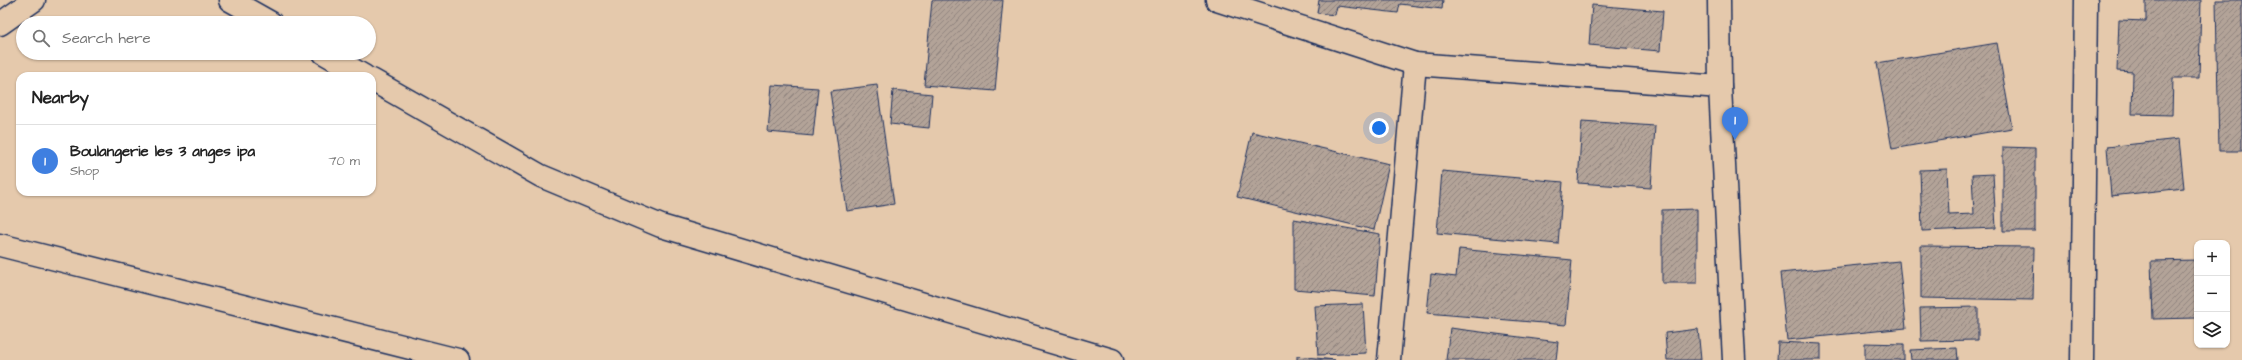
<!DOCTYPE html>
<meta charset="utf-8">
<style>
body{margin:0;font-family:"Architects Daughter",sans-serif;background:#f2f2f2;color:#222}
.controls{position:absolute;right:12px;bottom:12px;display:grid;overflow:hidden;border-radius:8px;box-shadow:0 1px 3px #0004}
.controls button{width:36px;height:36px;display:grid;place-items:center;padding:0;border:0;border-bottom:1px solid #e0e0e0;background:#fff;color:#222;font:20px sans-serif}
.you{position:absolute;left:1379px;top:128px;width:14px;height:14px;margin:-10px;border:3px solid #fff;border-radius:50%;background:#1a73e8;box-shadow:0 0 0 6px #1a73e833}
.badge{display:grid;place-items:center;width:26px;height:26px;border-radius:50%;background:#0f766e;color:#fff;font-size:13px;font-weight:700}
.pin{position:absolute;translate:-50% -33px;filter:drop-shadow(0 1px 2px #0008)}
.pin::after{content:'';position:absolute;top:21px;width:14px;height:12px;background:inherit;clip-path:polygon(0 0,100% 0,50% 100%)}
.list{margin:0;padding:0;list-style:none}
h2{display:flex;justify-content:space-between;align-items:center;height:52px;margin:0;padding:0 16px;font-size:17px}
h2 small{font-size:13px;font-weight:400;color:#767676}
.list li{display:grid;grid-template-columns:26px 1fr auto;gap:12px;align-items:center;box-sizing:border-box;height:72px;padding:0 16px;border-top:1px solid #e0e0e0}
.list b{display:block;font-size:15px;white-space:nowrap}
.list p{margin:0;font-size:13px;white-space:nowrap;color:#767676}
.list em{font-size:13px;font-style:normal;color:#767676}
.icon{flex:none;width:22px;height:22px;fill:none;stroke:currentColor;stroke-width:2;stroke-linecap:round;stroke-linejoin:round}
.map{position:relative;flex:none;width:2242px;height:360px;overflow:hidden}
.search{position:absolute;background:#fff;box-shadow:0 1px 3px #0004;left:16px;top:16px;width:360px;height:44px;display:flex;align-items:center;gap:10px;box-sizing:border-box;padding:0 14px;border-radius:22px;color:#767676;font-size:15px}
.panel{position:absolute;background:#fff;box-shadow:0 1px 3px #0004;left:16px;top:72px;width:360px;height:124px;border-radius:12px}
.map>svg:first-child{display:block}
</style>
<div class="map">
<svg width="2242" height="360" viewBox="0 0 2242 360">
<defs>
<pattern id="building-hatch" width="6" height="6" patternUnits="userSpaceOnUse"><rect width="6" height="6" fill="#b3a398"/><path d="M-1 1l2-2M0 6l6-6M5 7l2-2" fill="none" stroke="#91857f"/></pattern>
</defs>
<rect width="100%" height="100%" fill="#e5c9ac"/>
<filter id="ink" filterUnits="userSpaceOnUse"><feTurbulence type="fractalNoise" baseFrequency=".025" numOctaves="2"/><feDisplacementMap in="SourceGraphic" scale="8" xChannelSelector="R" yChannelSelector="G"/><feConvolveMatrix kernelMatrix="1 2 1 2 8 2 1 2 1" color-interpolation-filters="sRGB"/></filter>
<g filter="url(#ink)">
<g fill="url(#building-hatch)" stroke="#1b2f5e">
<polygon points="932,0 1003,0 995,91 924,85"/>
<polygon points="1319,0 1443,0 1442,9 1400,4 1398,13 1337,6 1335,15 1317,13"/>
<polygon points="2146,0 2201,0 2199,78 2173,78 2172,115 2132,114 2133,72 2117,71 2119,20 2146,21"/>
<polygon points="2216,0 2242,0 2242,151 2219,151"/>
<polygon points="1592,5 1663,11 1660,51 1589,45"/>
<polygon points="1997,43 2012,128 1892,149 1877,63"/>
<polygon points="772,85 818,88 813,136 768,132"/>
<polygon points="877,85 894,204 847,211 830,91"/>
<polygon points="893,90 932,94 929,128 890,124"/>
<polygon points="1582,121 1655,126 1651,188 1578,183"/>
<polygon points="1252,132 1389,164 1374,230 1237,197"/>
<polygon points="2179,139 2184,188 2111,196 2107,147"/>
<polygon points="2003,147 2035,148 2035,231 2003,231"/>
<polygon points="1947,169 1949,215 1974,214 1972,175 1993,174 1996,228 1922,231 1920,170"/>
<polygon points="1442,171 1563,182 1558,244 1437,233"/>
<polygon points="1697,209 1697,283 1662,283 1662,210"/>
<polygon points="1294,219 1380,234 1375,296 1294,289"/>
<polygon points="1921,246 2034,247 2033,300 1921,298"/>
<polygon points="1459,249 1572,260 1566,325 1427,313 1431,274 1456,277"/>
<polygon points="2197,260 2197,318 2153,319 2151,261"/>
<polygon points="1899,261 1906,328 1787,340 1780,273"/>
<polygon points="1363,304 1366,353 1318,355 1315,306"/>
<polygon points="1978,307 1978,340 1921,341 1920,308"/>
<polygon points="1450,328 1558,342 1556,360 1446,360"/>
<polygon points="1698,329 1701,360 1667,360 1665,333"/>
<polygon points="1778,342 1821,344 1821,360 1777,360"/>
<polygon points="1865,343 1904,344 1904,360 1865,360"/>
<polygon points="1957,348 1958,360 1911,360 1910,350"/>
<polygon points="1297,356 1335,360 1297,360"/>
</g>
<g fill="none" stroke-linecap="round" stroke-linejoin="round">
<g stroke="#1b2f5e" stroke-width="25">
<g id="minor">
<polyline points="230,0 271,23"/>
<polyline points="1217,0 1415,64 1720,87"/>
<polyline points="0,24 34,0"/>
<polyline points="324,53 364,76"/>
<polyline points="372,80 541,176 661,226 1112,360"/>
<polyline points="0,245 458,360"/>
<polyline points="1389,360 1415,64"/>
<polyline points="2082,360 2086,0"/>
</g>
</g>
<g stroke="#1b2f5e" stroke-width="25">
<polyline id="secondary" points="1719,0 1720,87 1734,360"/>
</g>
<use href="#minor" stroke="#e5c9ac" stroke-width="22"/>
<use href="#secondary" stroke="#e5c9ac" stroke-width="22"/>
</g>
</g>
</svg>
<div class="controls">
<button>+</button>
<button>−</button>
<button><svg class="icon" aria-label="layers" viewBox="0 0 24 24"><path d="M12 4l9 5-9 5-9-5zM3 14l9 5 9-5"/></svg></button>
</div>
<div class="you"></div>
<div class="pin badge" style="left:1735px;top:140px;background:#3f7fe0">1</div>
<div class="search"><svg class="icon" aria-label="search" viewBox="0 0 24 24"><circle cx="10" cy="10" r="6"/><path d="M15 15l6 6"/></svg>Search here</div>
<section class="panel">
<h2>Nearby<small></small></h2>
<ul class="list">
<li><span class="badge" style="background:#3f7fe0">1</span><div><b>Boulangerie les 3 anges ipa</b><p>Shop</p></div><em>70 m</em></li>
</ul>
</section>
</div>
